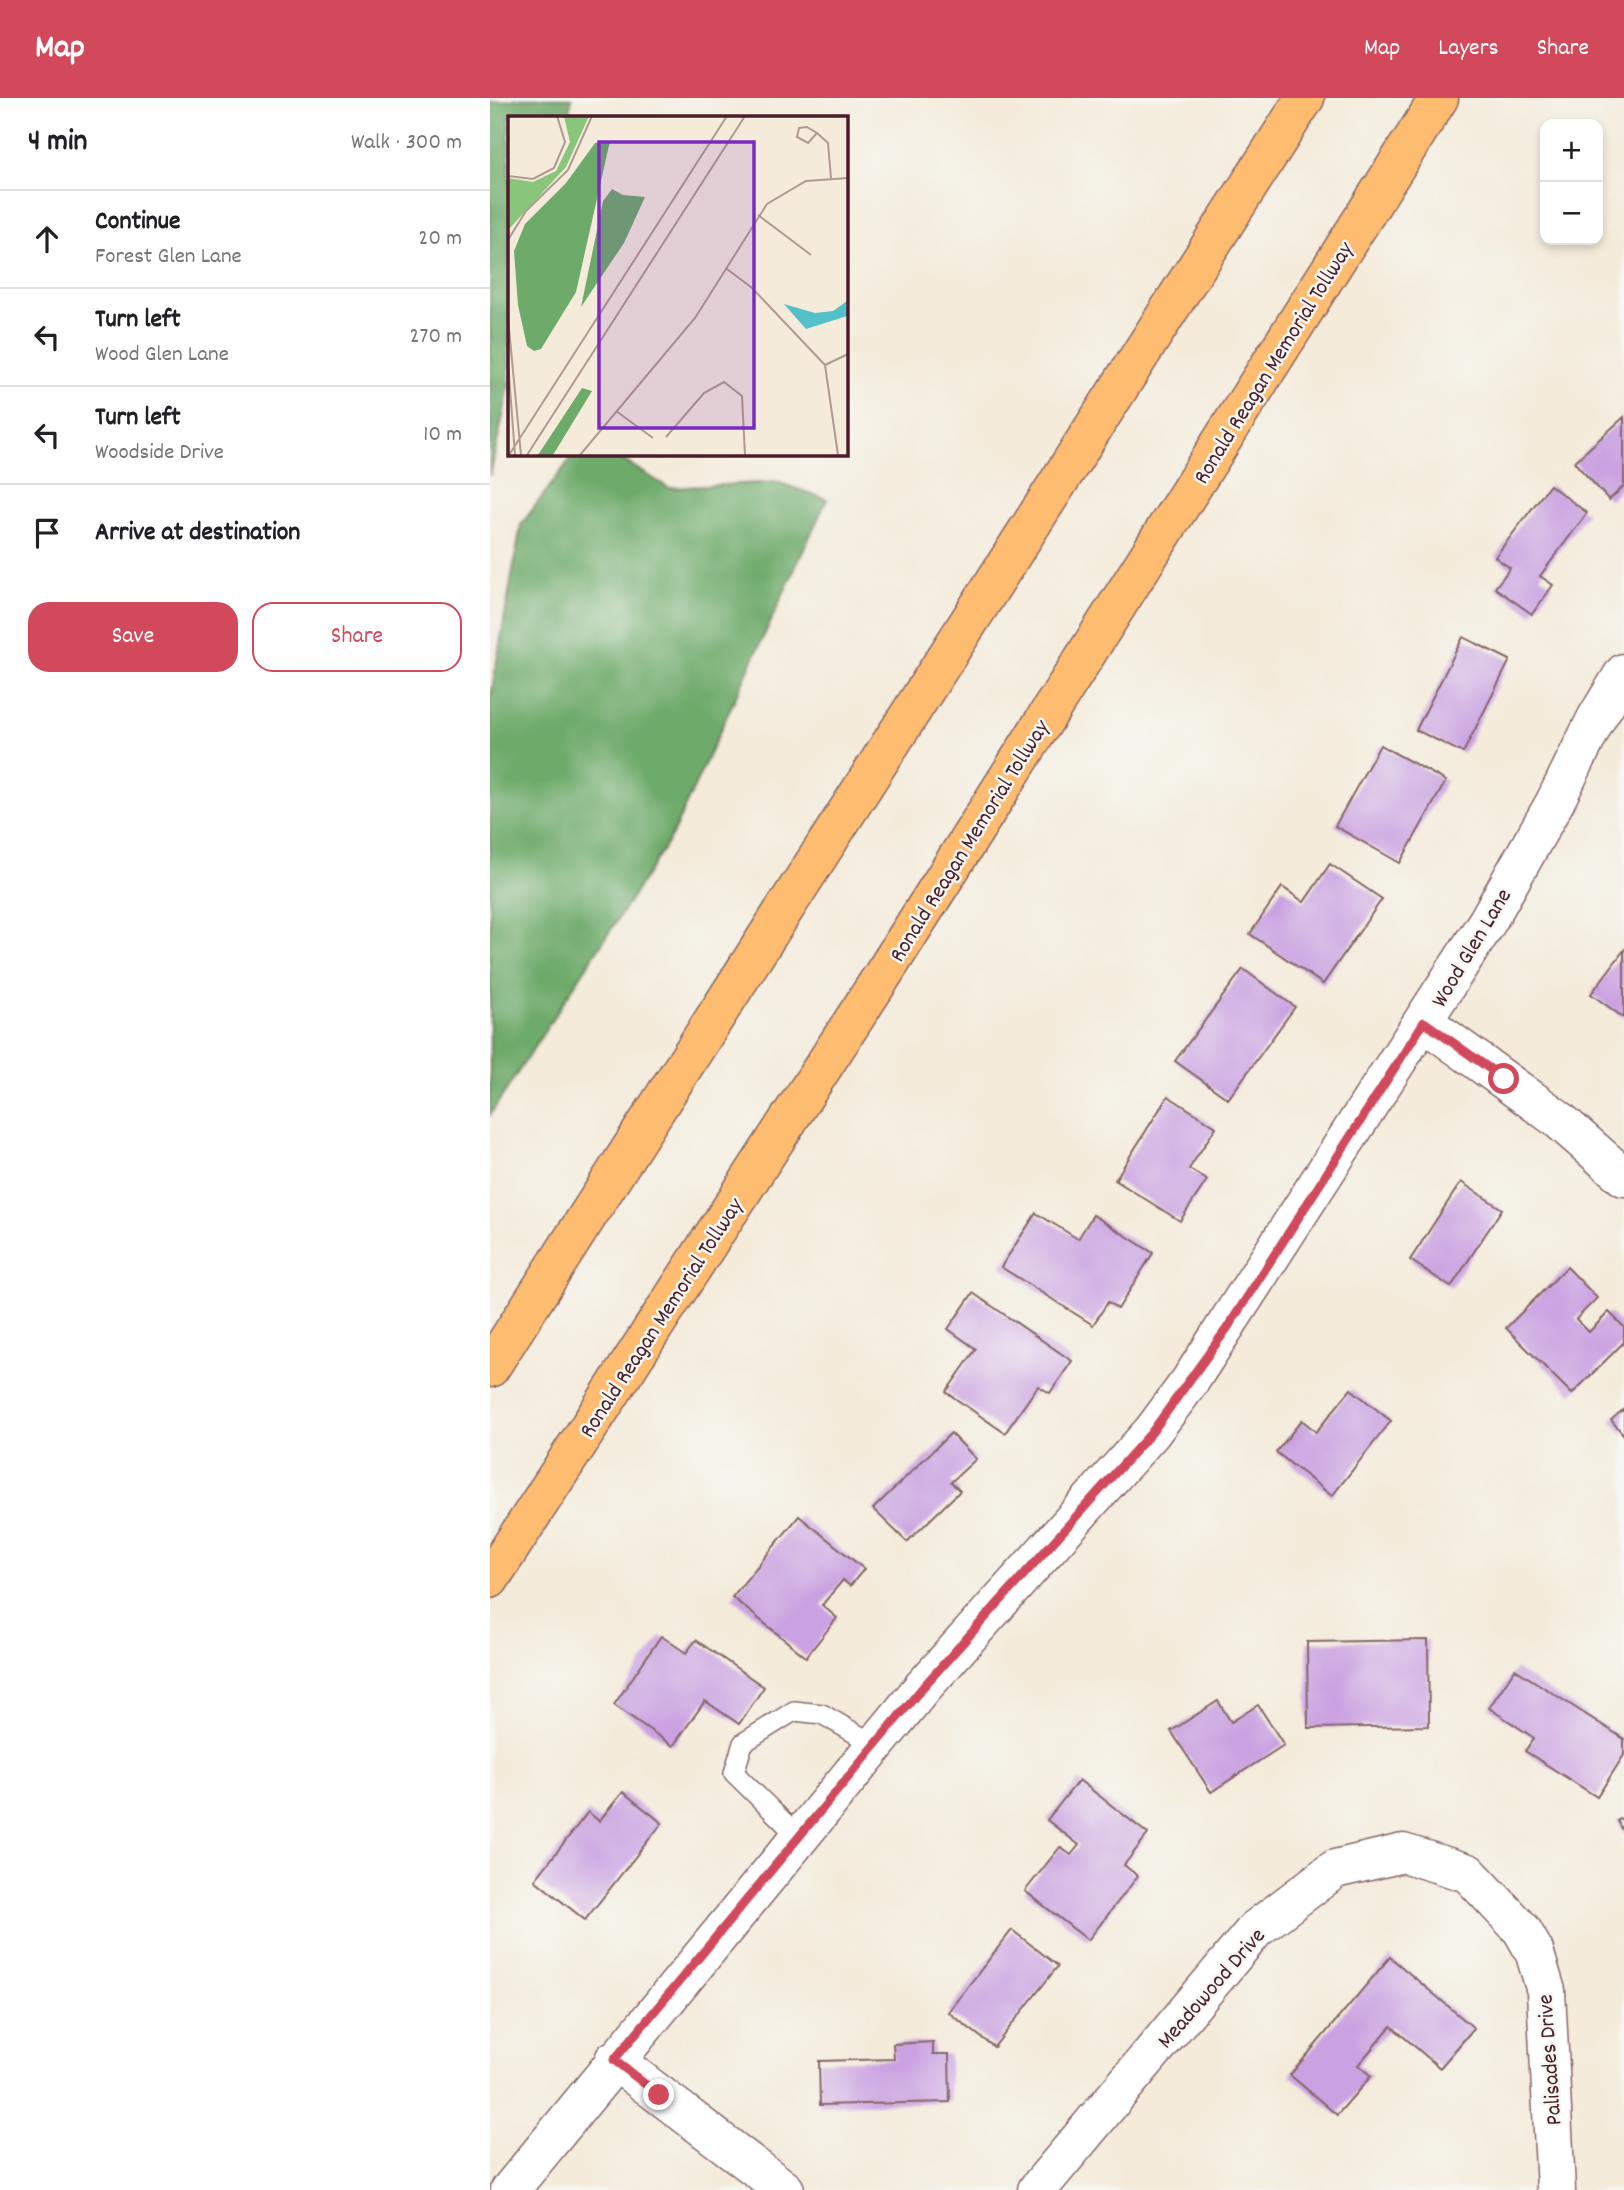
<!DOCTYPE html>
<meta charset="utf-8">
<style>
body{margin:0;font-family:Dekko,sans-serif;background:#f2f2f2;color:#202124}
.controls{position:absolute;right:21px;top:21px;display:grid;overflow:hidden;border-radius:14px;box-shadow:0 4px 10px #0003}
.controls button{width:63px;height:63px;display:grid;place-items:center;padding:0;border:0;border-bottom:2px solid #e0e0e0;background:#fff;color:#202124;font:35px sans-serif}
.stop{position:absolute;width:21px;height:21px;margin:-16px;border:5px solid #d1495b;border-radius:50%;background:#fff}
.stop.end{background:#d1495b;border-color:#fff;box-shadow:0 2px 7px #0008}
.list{margin:0;padding:0;list-style:none}
h2{display:flex;justify-content:space-between;align-items:center;height:91px;margin:0;padding:0 28px;font-size:30px}
h2 small{font-size:23px;font-weight:400;color:#757577}
.list li{display:grid;grid-template-columns:46px 1fr auto;gap:21px;align-items:center;box-sizing:border-box;height:98px;padding:0 28px;border-top:2px solid #e0e0e0}
.list b{display:block;font-size:26px;white-space:nowrap}
.list p{margin:0;font-size:23px;white-space:nowrap;color:#757577}
.list em{font-size:23px;font-style:normal;color:#757577}
.actions{display:flex;gap:14px;padding:21px 28px}
.actions a{flex:1;padding:16px 0;border:2px solid #d1495b;border-radius:21px;text-align:center;font-size:24px;color:#d1495b}
.actions .main{background:#d1495b;color:#fff}
.icon{flex:none;width:38px;height:38px;fill:none;stroke:currentColor;stroke-width:2;stroke-linecap:round;stroke-linejoin:round}
.map{position:relative;flex:none;width:1134px;height:2092px;overflow:hidden}
header{display:flex;align-items:center;gap:42px;box-sizing:border-box;height:98px;padding:0 35px;background:#d1495b;color:#fff}
header strong{font-size:33px}
nav{display:flex;gap:38px;margin-inline-start:auto;font-size:24px}
main{display:flex}
aside{flex:1;background:#fff}
.map>svg:first-child{display:block}
</style>
<header>
<strong>Map</strong>
<nav><a>Map</a><a>Layers</a><a>Share</a></nav>
</header>
<main>
<aside>
<h2>4 min<small>Walk · 300 m</small></h2>
<ul class="list">
<li><svg class="icon" aria-label="ahead" viewBox="0 0 24 24"><path d="M12 20V5M6 11l6-6 6 6"/></svg><div><b>Continue</b><p>Forest Glen Lane</p></div><em>20 m</em></li>
<li><svg class="icon" aria-label="left" viewBox="0 0 24 24"><path d="M17 20v-9H6M10 6l-5 5 5 5"/></svg><div><b>Turn left</b><p>Wood Glen Lane</p></div><em>270 m</em></li>
<li><svg class="icon" aria-label="left" viewBox="0 0 24 24"><path d="M17 20v-9H6M10 6l-5 5 5 5"/></svg><div><b>Turn left</b><p>Woodside Drive</p></div><em>10 m</em></li>
<li><svg class="icon" aria-label="arrive" viewBox="0 0 24 24"><path d="M6 21V4h12l-3 4 3 4H6"/></svg><div><b>Arrive at destination</b></div></li>
</ul>
<div class="actions"><a class="main">Save</a><a>Share</a></div>
</aside>
<div class="map">
<svg width="1134" height="2092" viewBox="0 0 1134 2092">
<rect width="100%" height="100%" fill="#f6f6f2"/>
<filter id="ink" filterUnits="userSpaceOnUse"><feTurbulence type="fractalNoise" baseFrequency=".0143" numOctaves="2"/><feDisplacementMap in="SourceGraphic" scale="14" xChannelSelector="R" yChannelSelector="G"/><feConvolveMatrix kernelMatrix="1 2 1 2 8 2 1 2 1" color-interpolation-filters="sRGB"/></filter>
<filter id="wash" filterUnits="userSpaceOnUse"><feTurbulence type="fractalNoise" baseFrequency=".00686" numOctaves="4" result="noise"/><feDisplacementMap in="SourceGraphic" scale="28" xChannelSelector="R" yChannelSelector="G"/><feGaussianBlur stdDeviation="1.57" result="paint"/><feColorMatrix in="noise" values="0 0 0 0 0 0 0 0 0 0 0 0 0 0 0 0 0 1.4 0 .05"/><feComposite in="paint" operator="in"/></filter>
<g filter="url(#wash)">
<rect width="100%" height="100%" fill="#f4ebda"/>
<g fill="#6eaa6a" stroke="#5c644a" stroke-width="2">
<polygon points="32,0 82,0 78,19 19,19 19,290 0,378 0,5"/>
<polygon points="85,355 121,355 179,390 287,384 337,401 181,739 0,1017 0,602 31,427"/>
</g>
<g id="blocks">
<g fill="#caa2e1">
<polygon points="1134,319 1134,388 1119,402 1084,364"/>
<polygon points="1060,387 1097,415 1050,478 1063,487 1042,516 1005,490 1020,470 1005,459"/>
<polygon points="973,539 1020,562 973,655 926,632"/>
<polygon points="890,647 956,683 910,765 845,728"/>
<polygon points="840,766 892,801 833,886 760,836 792,789 814,804"/>
<polygon points="1134,852 1134,920 1101,896"/>
<polygon points="753,871 805,909 738,1001 685,963"/>
<polygon points="678,998 726,1029 699,1071 717,1082 690,1123 625,1082"/>
<polygon points="971,1084 1012,1111 961,1189 920,1162"/>
<polygon points="546,1115 588,1141 603,1117 663,1155 628,1211 618,1204 603,1227 511,1169"/>
<polygon points="1077,1169 1107,1200 1086,1221 1099,1234 1119,1214 1134,1229 1134,1244 1082,1296 1016,1230"/>
<polygon points="483,1195 582,1263 560,1295 548,1288 515,1335 456,1294 486,1251 458,1231"/>
<polygon points="861,1291 901,1323 842,1398 786,1354 812,1322 826,1334"/>
<polygon points="1134,1311 1134,1337 1121,1322"/>
<polygon points="461,1335 486,1361 461,1384 470,1393 417,1444 383,1411"/>
<polygon points="309,1418 374,1471 360,1488 353,1482 332,1507 347,1520 316,1559 242,1499"/>
<polygon points="171,1538 196,1555 206,1542 274,1589 249,1626 215,1603 183,1648 124,1607"/>
<polygon points="938,1542 939,1628 818,1630 817,1544"/>
<polygon points="1025,1571 1134,1641 1134,1657 1107,1699 1035,1653 1044,1640 999,1610"/>
<polygon points="728,1603 741,1624 768,1607 794,1647 721,1694 681,1633"/>
<polygon points="589,1682 658,1736 634,1767 648,1778 598,1842 535,1793 570,1749 581,1757 589,1747 557,1722"/>
<polygon points="133,1694 172,1725 95,1822 45,1782 98,1714 109,1723"/>
<polygon points="1134,1719 1134,1736 1127,1723"/>
<polygon points="522,1832 568,1868 504,1949 458,1914"/>
<polygon points="900,1859 984,1930 950,1970 901,1928 868,1967 881,1978 847,2017 800,1977"/>
<polygon points="443,1944 443,1956 459,1956 460,2004 330,2007 329,1963 404,1961 403,1946"/>
</g>
</g>
</g>
<g filter="url(#ink)">
<use href="#blocks" fill-opacity="0" stroke="#866668" stroke-width="2"/>
<g fill="none" stroke-linecap="round" stroke-linejoin="round">
<g stroke="#866668" stroke-width="22">
<polyline id="service" points="309,1739 244,1675 253,1645 304,1613 332,1616 385,1647"/>
</g>
<g stroke="#866668" stroke-width="41">
<g id="minor">
<polyline points="934,924 1068,1021 1134,1079"/>
<polyline points="124,1962 295,2092"/>
<polyline points="20,2092 433,1589 662,1334 700,1283 997,824 1065,704 1106,621 1134,575"/>
<polyline points="547,2092 766,1831 845,1771 913,1755 978,1775 1032,1832 1044,1853 1056,1893 1066,2092"/>
</g>
</g>
<g stroke="#866668" stroke-width="41">
<g id="motorway">
<polyline points="0,1270 815,0"/>
<polyline points="0,1481 394,875 949,0"/>
</g>
</g>
<use href="#service" stroke="#fff" stroke-width="19"/>
<use href="#minor" stroke="#fff" stroke-width="38"/>
<use href="#motorway" stroke="#fdbc70" stroke-width="38"/>
</g>
</g>
<g fill="none" stroke-linecap="round" stroke-linejoin="round" filter="url(#ink)">
<polyline stroke="#d1495b" stroke-width="9" points="169,1997 124,1962 433,1589 662,1334 738,1229 934,924 1014,981"/>
</g>
<g text-anchor="middle" stroke-width="5" stroke-linejoin="round" paint-order="stroke">
<g font-size="23" fill="#4a1f2b" stroke="#f6f6f2">
<text transform="translate(782 264) rotate(-58)" y="8">Ronald Reagan Memorial Tollway</text>
<text transform="translate(478 742) rotate(-58)" y="8">Ronald Reagan Memorial Tollway</text>
<text transform="translate(980 849) rotate(-59)" y="8">Wood Glen Lane</text>
<text transform="translate(170 1219) rotate(-57)" y="8">Ronald Reagan Memorial Tollway</text>
<text transform="translate(720 1889) rotate(-49)" y="8">Meadowood Drive</text>
<text transform="translate(1058 1962) rotate(-94)" y="8">Palisades Drive</text>
</g>
</g>
<g transform="translate(18 18)">
<rect width="340" height="340" fill="#f4ebda"/>
<path d="M 56,0 L 81,0 L 58,51 L 0,114 L 0,62 L 25,66 L 48,55 L 62,26 Z" fill="#89c57a"/>
<path d="M 102,25 L 68,176 L 33,233 L 26,235 L 19,230 L 10,189 L 6,135 L 17,108 L 58,67 L 87,27 ZM 104,73 L 115,79 L 137,81 L 116,127 L 73,191 L 95,85 ZM 74,272 L 84,275 L 45,339 L 30,339 Z" fill="#6eaa6a"/>
<path d="M 339,185 L 339,200 L 298,213 L 276,188 L 307,197 L 325,195 Z" fill="#53c0ca"/>
<path fill="none" stroke="#b09994" stroke-width="2" d="M 309,17 L 300,27 L 289,21 L 291,12 L 299,11 L 309,17 L 320,27 L 323,62M 0,60 L 25,63 L 46,52 L 57,26 L 49,0M 250,99 L 303,139M 0,124 L 18,95 L 60,54 L 84,0M 219,153 L 244,172 L 317,249 L 330,339M 0,202 L 13,339M 0,246 L 7,339M 317,249 L 340,238M 108,295 L 145,322M 158,321 L 196,277 L 216,266 L 234,280 L 237,339M 1,339 L 219,0M 19,339 L 237,0M 72,339 L 187,202 L 259,88 L 298,65 L 340,62"/>
<path fill="#7b2cbf" fill-opacity="0.15" stroke="#7b2cbf" stroke-width="3.5" d="M 91,26 L 246,26 L 246,312 L 91,312 Z"/>
<rect width="340" height="340" fill="none" stroke="#4a1f2b" stroke-width="3.5"/>
</g>
</svg>
<div class="controls">
<button>+</button>
<button>−</button>
</div>
<div class="stop" style="left:1014px;top:981px"></div>
<div class="stop end" style="left:169px;top:1997px"></div>
</div>
</main>
